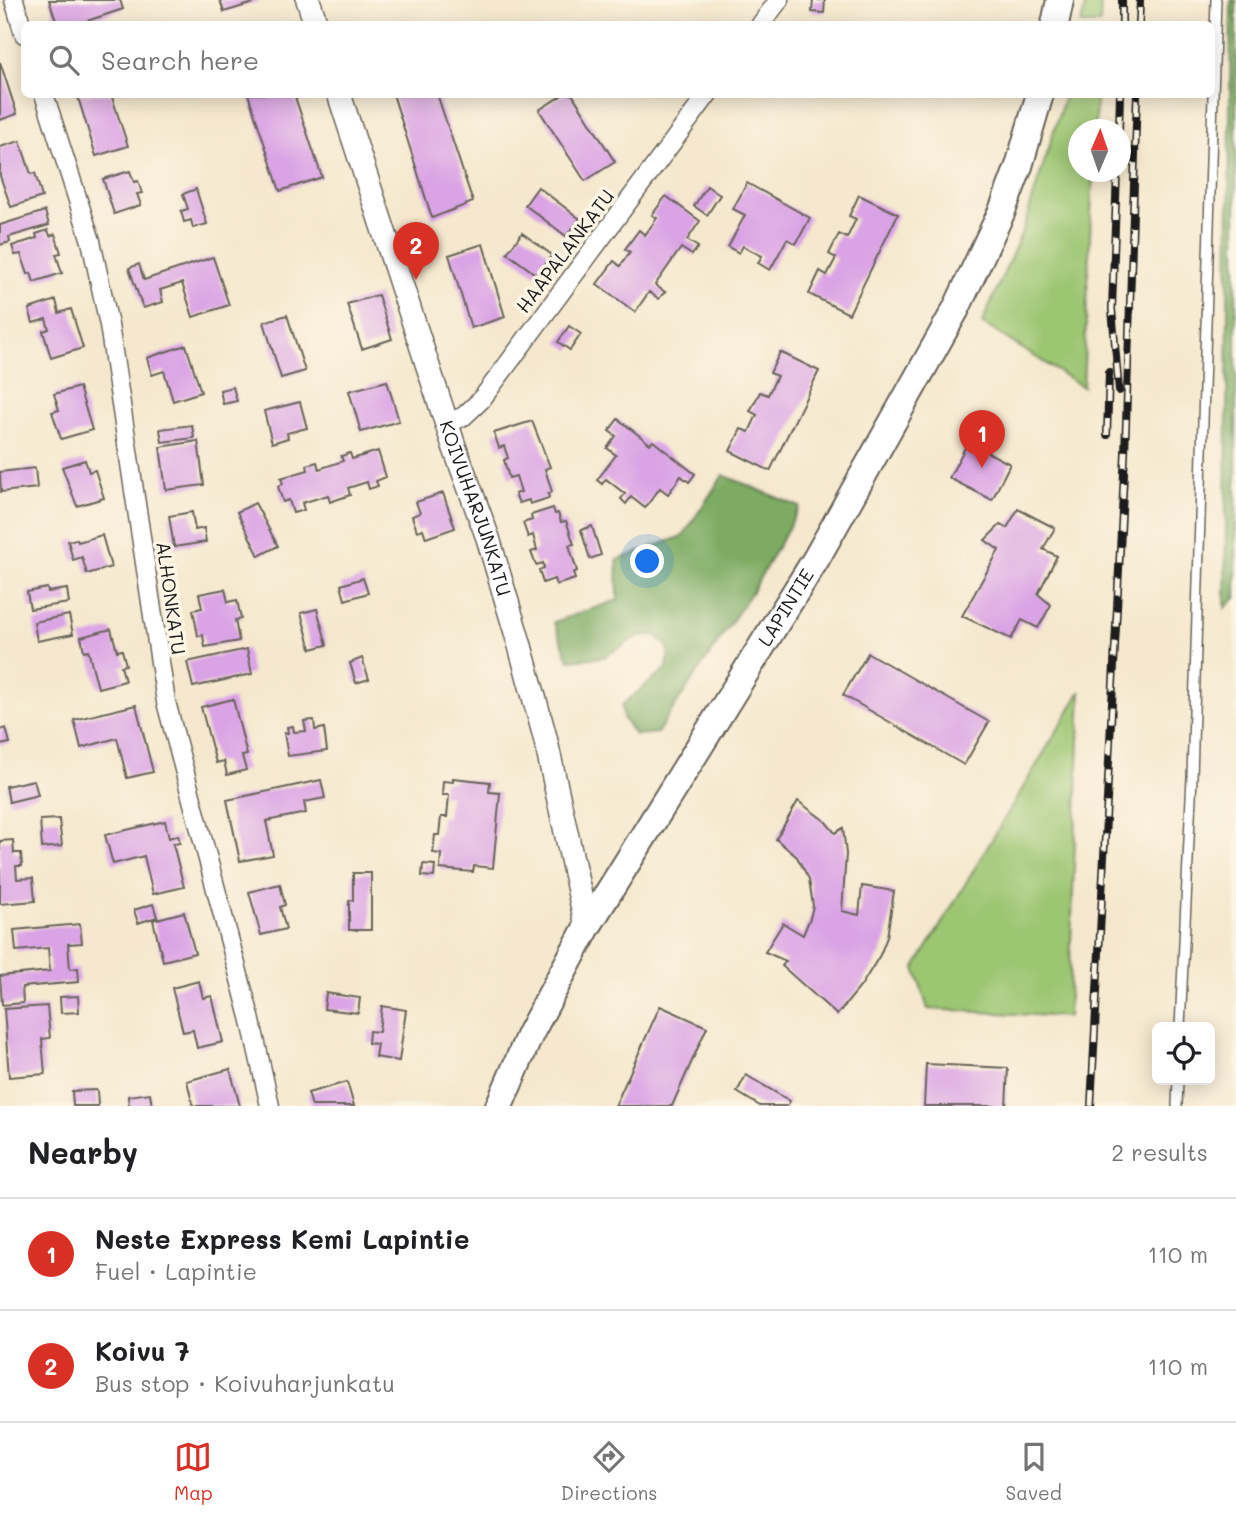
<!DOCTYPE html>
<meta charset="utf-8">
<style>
body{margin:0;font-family:Mali,sans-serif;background:#f2f2f2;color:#202124}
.controls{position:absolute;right:21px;bottom:21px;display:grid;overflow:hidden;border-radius:10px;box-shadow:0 4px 18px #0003}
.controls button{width:63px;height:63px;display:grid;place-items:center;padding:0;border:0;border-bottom:2px solid #e0e0e0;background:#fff;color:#202124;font:35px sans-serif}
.compass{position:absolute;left:1068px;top:119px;width:63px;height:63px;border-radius:50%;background:#fff;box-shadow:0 4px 18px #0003;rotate:2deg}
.you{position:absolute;left:648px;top:562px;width:24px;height:24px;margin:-18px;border:5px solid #fff;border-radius:50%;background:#1a73e8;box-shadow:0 0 0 10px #1a73e833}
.badge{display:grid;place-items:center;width:46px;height:46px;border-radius:50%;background:#d93025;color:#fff;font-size:23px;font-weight:700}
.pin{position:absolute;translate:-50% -58px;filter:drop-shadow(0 2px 4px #0008)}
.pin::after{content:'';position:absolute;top:37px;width:24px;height:21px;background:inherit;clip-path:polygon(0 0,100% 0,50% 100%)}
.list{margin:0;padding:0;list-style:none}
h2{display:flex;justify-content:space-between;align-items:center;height:91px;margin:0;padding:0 28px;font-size:30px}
h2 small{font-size:23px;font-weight:400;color:#757577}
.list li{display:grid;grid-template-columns:46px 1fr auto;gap:21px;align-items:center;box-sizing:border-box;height:112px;padding:0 28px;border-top:2px solid #e0e0e0}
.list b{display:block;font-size:26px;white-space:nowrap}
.list p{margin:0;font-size:23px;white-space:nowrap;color:#757577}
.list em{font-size:23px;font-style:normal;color:#757577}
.icon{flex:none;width:38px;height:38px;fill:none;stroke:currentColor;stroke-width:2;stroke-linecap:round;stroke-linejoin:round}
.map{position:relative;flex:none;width:1236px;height:1106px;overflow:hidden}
.search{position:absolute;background:#fff;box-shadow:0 4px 18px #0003;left:21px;right:21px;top:21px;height:77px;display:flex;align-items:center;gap:18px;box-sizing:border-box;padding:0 24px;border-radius:10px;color:#757577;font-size:26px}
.sheet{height:315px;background:#fff}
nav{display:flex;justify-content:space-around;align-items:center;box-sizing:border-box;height:98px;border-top:2px solid #e0e0e0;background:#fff;font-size:19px;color:#757577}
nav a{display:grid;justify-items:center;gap:4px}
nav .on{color:#d93025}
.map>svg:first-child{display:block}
</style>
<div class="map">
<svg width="1236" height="1106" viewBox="0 0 1236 1106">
<rect width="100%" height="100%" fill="#fcf5e5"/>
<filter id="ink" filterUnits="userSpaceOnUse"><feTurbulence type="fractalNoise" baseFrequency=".0143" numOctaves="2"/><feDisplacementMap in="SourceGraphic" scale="14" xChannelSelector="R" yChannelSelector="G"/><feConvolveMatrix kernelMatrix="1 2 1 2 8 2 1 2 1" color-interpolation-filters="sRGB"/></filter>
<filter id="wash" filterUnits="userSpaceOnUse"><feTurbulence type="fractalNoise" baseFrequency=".00686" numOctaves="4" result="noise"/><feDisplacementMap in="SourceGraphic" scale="28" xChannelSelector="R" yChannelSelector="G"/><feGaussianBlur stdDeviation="1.57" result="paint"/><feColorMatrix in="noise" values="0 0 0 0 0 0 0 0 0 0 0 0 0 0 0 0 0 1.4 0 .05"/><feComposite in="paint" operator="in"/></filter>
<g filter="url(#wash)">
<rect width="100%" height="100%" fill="#f5e8ce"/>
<g fill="#9cc672" stroke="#5c7147" stroke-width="2">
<polygon points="1086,0 1101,0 1100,24 1081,24"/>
<polygon points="1065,95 1096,95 1095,129 1078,130 1078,172 1093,172 1083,387 982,323 1024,227"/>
<polygon points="1081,691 1068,1017 928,1009 915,968"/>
</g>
<g fill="#7dab64" stroke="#4c6440" stroke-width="2">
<polygon points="1231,0 1236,0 1236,598 1225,608"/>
<polygon points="723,475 800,507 753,590 657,733 635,735 623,718 622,705 667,668 669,649 656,635 639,636 604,657 569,660 554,622 618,600 617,560 683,536"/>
</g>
<g id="blocks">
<g fill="#daa3e5">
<polygon points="49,0 120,0 123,9 78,24 57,24"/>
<polygon points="220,0 259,0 260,1 224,12"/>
<polygon points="813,0 825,0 824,13 812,12"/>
<polygon points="0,62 17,114 0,120"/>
<polygon points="77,94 111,94 128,146 96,156"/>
<polygon points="248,94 294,94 322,177 280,191"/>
<polygon points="393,94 437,94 473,202 432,218"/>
<polygon points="564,94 572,94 615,162 585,181 539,110"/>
<polygon points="20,141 31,174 35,173 42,197 11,207 0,176 0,147"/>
<polygon points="130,171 134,182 138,181 142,193 137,194 141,205 114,214 103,179"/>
<polygon points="747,183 810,218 796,244 787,239 770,270 758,263 762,256 743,246 739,253 728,247 745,215 733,209"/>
<polygon points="707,186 720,195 707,215 694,206"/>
<polygon points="538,187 580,219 566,236 525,205"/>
<polygon points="196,189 207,224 193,228 191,220 184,222 181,211 188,209 183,194"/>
<polygon points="859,195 898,214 849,314 809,294 820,271 827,275 836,258 829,254 839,234 847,238 856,219 849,216"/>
<polygon points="666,196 700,221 687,240 698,247 692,255 681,248 655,285 665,292 662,295 659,299 649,292 635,312 597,284 614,261 620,266 630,252 625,249 639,230 645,235 657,218 652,215"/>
<polygon points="45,211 49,225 9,237 10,242 0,245 0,225"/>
<polygon points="48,230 50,236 55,234 61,253 56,254 62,273 34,282 31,273 28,274 21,254 15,255 12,246 37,238 36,234"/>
<polygon points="522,233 552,255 537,275 507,253"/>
<polygon points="483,244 505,317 471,328 449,255"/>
<polygon points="213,257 229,305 193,317 182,283 160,290 163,302 143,308 129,268 139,264 144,280"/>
<polygon points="378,295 392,339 362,349 347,304"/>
<polygon points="56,300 59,313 71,309 83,348 51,358 43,331 49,329 46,319 33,323 29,309"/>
<polygon points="287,315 305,371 281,378 264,322"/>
<polygon points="569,326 581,334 570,350 558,342"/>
<polygon points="186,345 201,392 173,401 164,371 152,375 147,358"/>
<polygon points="780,352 819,371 770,471 730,451 741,429 749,432 757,415 750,411 760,392 768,395 777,376 770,373"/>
<polygon points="387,381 399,421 361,432 349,391"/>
<polygon points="79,387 92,430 61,439 52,412 59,410 54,394"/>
<polygon points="233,387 237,401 223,404 220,390"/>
<polygon points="300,402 307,428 287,433 288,438 272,443 264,411"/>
<polygon points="618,419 650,444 653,441 695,474 689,482 681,476 668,494 660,488 645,508 631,497 626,504 621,499 625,494 606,479 602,484 597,480 616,455 607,448 616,436 609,431"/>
<polygon points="532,421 550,467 545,469 552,492 548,494 549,498 530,504 529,500 519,503 515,494 521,492 516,476 509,478 504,460 508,458 504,446 499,448 494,433"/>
<polygon points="192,425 194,438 162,442 160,429"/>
<polygon points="198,441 204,485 166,490 160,447"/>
<polygon points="968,442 1010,464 992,500 949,478"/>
<polygon points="378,451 386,477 376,481 378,486 369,489 367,482 348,488 350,495 330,502 328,495 302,503 304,510 293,513 289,500 283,502 278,486 283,484 281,478 308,470 307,465 317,462 319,469 343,461 341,456 350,453 352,459"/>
<polygon points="85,460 89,472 95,470 104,498 77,506 62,467"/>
<polygon points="35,468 37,488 1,492 0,472"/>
<polygon points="443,493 455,528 426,538 423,529 417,531 412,516 420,513 416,502"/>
<polygon points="255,503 278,546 259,556 237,512"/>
<polygon points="553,508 555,514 558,513 561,522 566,521 574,544 569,545 577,571 573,573 575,579 556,585 554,579 543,583 539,570 544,568 543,563 536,565 531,552 537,550 533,535 528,537 523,523 532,520 531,515"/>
<polygon points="1018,509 1055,528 1043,549 1057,556 1038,594 1051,605 1038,628 1022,620 1011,639 962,616 999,550 985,540 1000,525 1007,528"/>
<polygon points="192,512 195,530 204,528 206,542 174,547 169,516"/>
<polygon points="592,526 601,555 590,559 581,530"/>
<polygon points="102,535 111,567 87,574 82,557 73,560 68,541 77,539 78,542"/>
<polygon points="363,578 368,593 345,600 341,585"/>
<polygon points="47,588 48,592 67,589 69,603 30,609 27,592"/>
<polygon points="225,589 228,602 237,600 241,619 235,620 239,641 205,647 203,635 198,636 193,610 202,608 199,594"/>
<polygon points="317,609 327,645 311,649 301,613"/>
<polygon points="69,615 73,634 37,641 34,622"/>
<polygon points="111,629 117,651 122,650 126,665 121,666 125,681 98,688 88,650 84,651 81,637"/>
<polygon points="247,649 252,674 193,687 187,662"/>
<polygon points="868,653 989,722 964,765 843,695"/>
<polygon points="362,658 369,679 356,683 350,663"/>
<polygon points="233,699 247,755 242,756 246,770 227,775 224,761 216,763 201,707"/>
<polygon points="136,705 153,772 127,778 117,738 81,748 74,720"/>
<polygon points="314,720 315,730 324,728 327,751 288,756 284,733 288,733 287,727 293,726 294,732 306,731 304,721"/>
<polygon points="6,728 10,743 0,745 0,730"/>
<polygon points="453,778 490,782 489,792 500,793 493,868 474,866 473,872 440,869 441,854 433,853 435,835 439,835 441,817 447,817 449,795 442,795 443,781 453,782"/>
<polygon points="34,780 38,795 9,802 6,786"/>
<polygon points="321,780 325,798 304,802 306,813 266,821 273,855 240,861 227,800"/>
<polygon points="798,801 825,821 835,833 843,828 846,854 842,911 859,915 862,886 894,891 887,937 880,955 861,986 837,1015 782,966 786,961 765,952 783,923 803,935 810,918 813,906 809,879 797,857 776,839"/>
<polygon points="59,819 62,846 42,848 40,820"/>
<polygon points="165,821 169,838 178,835 180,843 173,844 184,887 153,894 144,856 113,864 105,835"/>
<polygon points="13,840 14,853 21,853 22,866 16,866 17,879 33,878 35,901 0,904 0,841"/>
<polygon points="423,864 435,865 434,877 422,876"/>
<polygon points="353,873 371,873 371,930 349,930 349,901 353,900"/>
<polygon points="280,884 285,905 280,907 286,929 261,935 249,892"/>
<polygon points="153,904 157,917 138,923 134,910"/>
<polygon points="184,912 195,953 163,961 153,920"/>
<polygon points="80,924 82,943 68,944 70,969 78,968 79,982 22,987 23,1003 2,1005 0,976 50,971 48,948 16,951 14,930"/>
<polygon points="199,981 203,998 212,996 223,1042 197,1048 193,1030 183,1032 172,988"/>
<polygon points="326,993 360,998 358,1013 324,1009"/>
<polygon points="78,996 79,1012 61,1013 60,997"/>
<polygon points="47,1006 50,1038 42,1039 45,1074 9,1077 4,1009"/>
<polygon points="382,1006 406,1010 399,1061 375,1057 377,1044 368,1043 369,1031 379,1032"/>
<polygon points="660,1006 707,1027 672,1106 615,1106"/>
<polygon points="926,1064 1008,1068 1006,1106 924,1106"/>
<polygon points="230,1069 240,1106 193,1106 187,1081"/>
<polygon points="746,1075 790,1101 787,1106 760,1106 737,1092"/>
<polygon points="347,1082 354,1106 312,1106 308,1093"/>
<polygon points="97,1090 98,1106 73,1106 72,1091"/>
<polygon points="150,1093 152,1106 129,1106 128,1096"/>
</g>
</g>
</g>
<g filter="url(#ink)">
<use href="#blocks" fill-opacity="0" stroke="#68635a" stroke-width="2"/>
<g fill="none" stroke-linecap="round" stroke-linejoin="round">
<g stroke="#68635a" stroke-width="12">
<g id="service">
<polyline points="1180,1027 1192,777 1216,0"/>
<polyline points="1177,1106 1178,1080"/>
</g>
</g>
<g stroke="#68635a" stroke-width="21">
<g id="minor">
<polyline points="14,0 24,34"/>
<polyline points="761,24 779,0"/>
<polyline points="44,94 91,241 109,325 166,702 250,1017 270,1106"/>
<polyline points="447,424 464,416 481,400 708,94"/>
</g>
</g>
<g stroke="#68635a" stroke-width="26">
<g id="tertiary">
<polyline points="308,0 316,24"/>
<path id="s1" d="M 339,94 L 454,446 L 488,538 L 520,646 L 545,737 L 587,927"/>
</g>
</g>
<g stroke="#68635a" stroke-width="30">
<g id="secondary">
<polyline points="1055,24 1060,0"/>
<path id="s2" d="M 499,1106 L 530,1034 L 587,927 L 816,559 L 956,309 L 1002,211 L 1019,166 L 1040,94"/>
</g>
</g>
<use href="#service" stroke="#fff" stroke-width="9"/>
<use href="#minor" stroke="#fff" stroke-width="18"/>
<use href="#tertiary" stroke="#fff" stroke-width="23"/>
<use href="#secondary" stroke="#fff" stroke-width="26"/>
<g stroke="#1c1c1c" stroke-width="8">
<g id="rail">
<polyline points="1122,24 1122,0"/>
<polyline points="1139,24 1140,0"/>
<polyline points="1119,130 1120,94"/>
<polyline points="1117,172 1112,309 1119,391"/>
<polyline points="1107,435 1109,372"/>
<polyline points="1091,1106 1125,454 1137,94"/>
</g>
</g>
<use href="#rail" stroke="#fcf5e5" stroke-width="5" stroke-dasharray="16" stroke-linecap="butt"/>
</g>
</g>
<g text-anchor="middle" stroke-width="7" stroke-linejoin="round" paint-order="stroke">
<g font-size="19" fill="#1c1c1c" stroke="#fcf5e5">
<text transform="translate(565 251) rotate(-53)" y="7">HAAPALANKATU</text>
<text dy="7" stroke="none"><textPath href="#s1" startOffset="436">KOIVUHARJUNKATU</textPath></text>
<text transform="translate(171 598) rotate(82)" y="7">ALHONKATU</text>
<text dy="7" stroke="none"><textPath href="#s2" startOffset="576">LAPINTIE</textPath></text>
</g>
</g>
</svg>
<div class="controls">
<button><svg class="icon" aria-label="locate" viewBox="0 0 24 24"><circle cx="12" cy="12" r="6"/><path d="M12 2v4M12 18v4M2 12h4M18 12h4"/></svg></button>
</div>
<svg class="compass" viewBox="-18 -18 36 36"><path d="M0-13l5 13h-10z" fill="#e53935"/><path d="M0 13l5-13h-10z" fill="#757577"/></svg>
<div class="you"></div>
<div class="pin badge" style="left:982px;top:468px">1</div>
<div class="pin badge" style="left:416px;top:280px">2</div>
<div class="search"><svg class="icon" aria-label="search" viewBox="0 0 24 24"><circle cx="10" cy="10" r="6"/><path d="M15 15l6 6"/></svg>Search here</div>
</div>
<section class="sheet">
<h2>Nearby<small>2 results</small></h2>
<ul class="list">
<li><span class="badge">1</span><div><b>Neste Express Kemi Lapintie</b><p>Fuel · Lapintie</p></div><em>110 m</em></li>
<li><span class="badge">2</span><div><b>Koivu 7</b><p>Bus stop · Koivuharjunkatu</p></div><em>110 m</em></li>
</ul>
</section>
<nav>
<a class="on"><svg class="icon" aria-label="map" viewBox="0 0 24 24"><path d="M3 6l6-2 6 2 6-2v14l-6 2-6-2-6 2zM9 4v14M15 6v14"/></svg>Map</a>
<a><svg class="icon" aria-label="directions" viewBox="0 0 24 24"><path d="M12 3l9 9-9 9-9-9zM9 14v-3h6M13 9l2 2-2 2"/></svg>Directions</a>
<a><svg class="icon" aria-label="saved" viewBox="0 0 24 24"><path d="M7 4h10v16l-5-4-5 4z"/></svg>Saved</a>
</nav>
